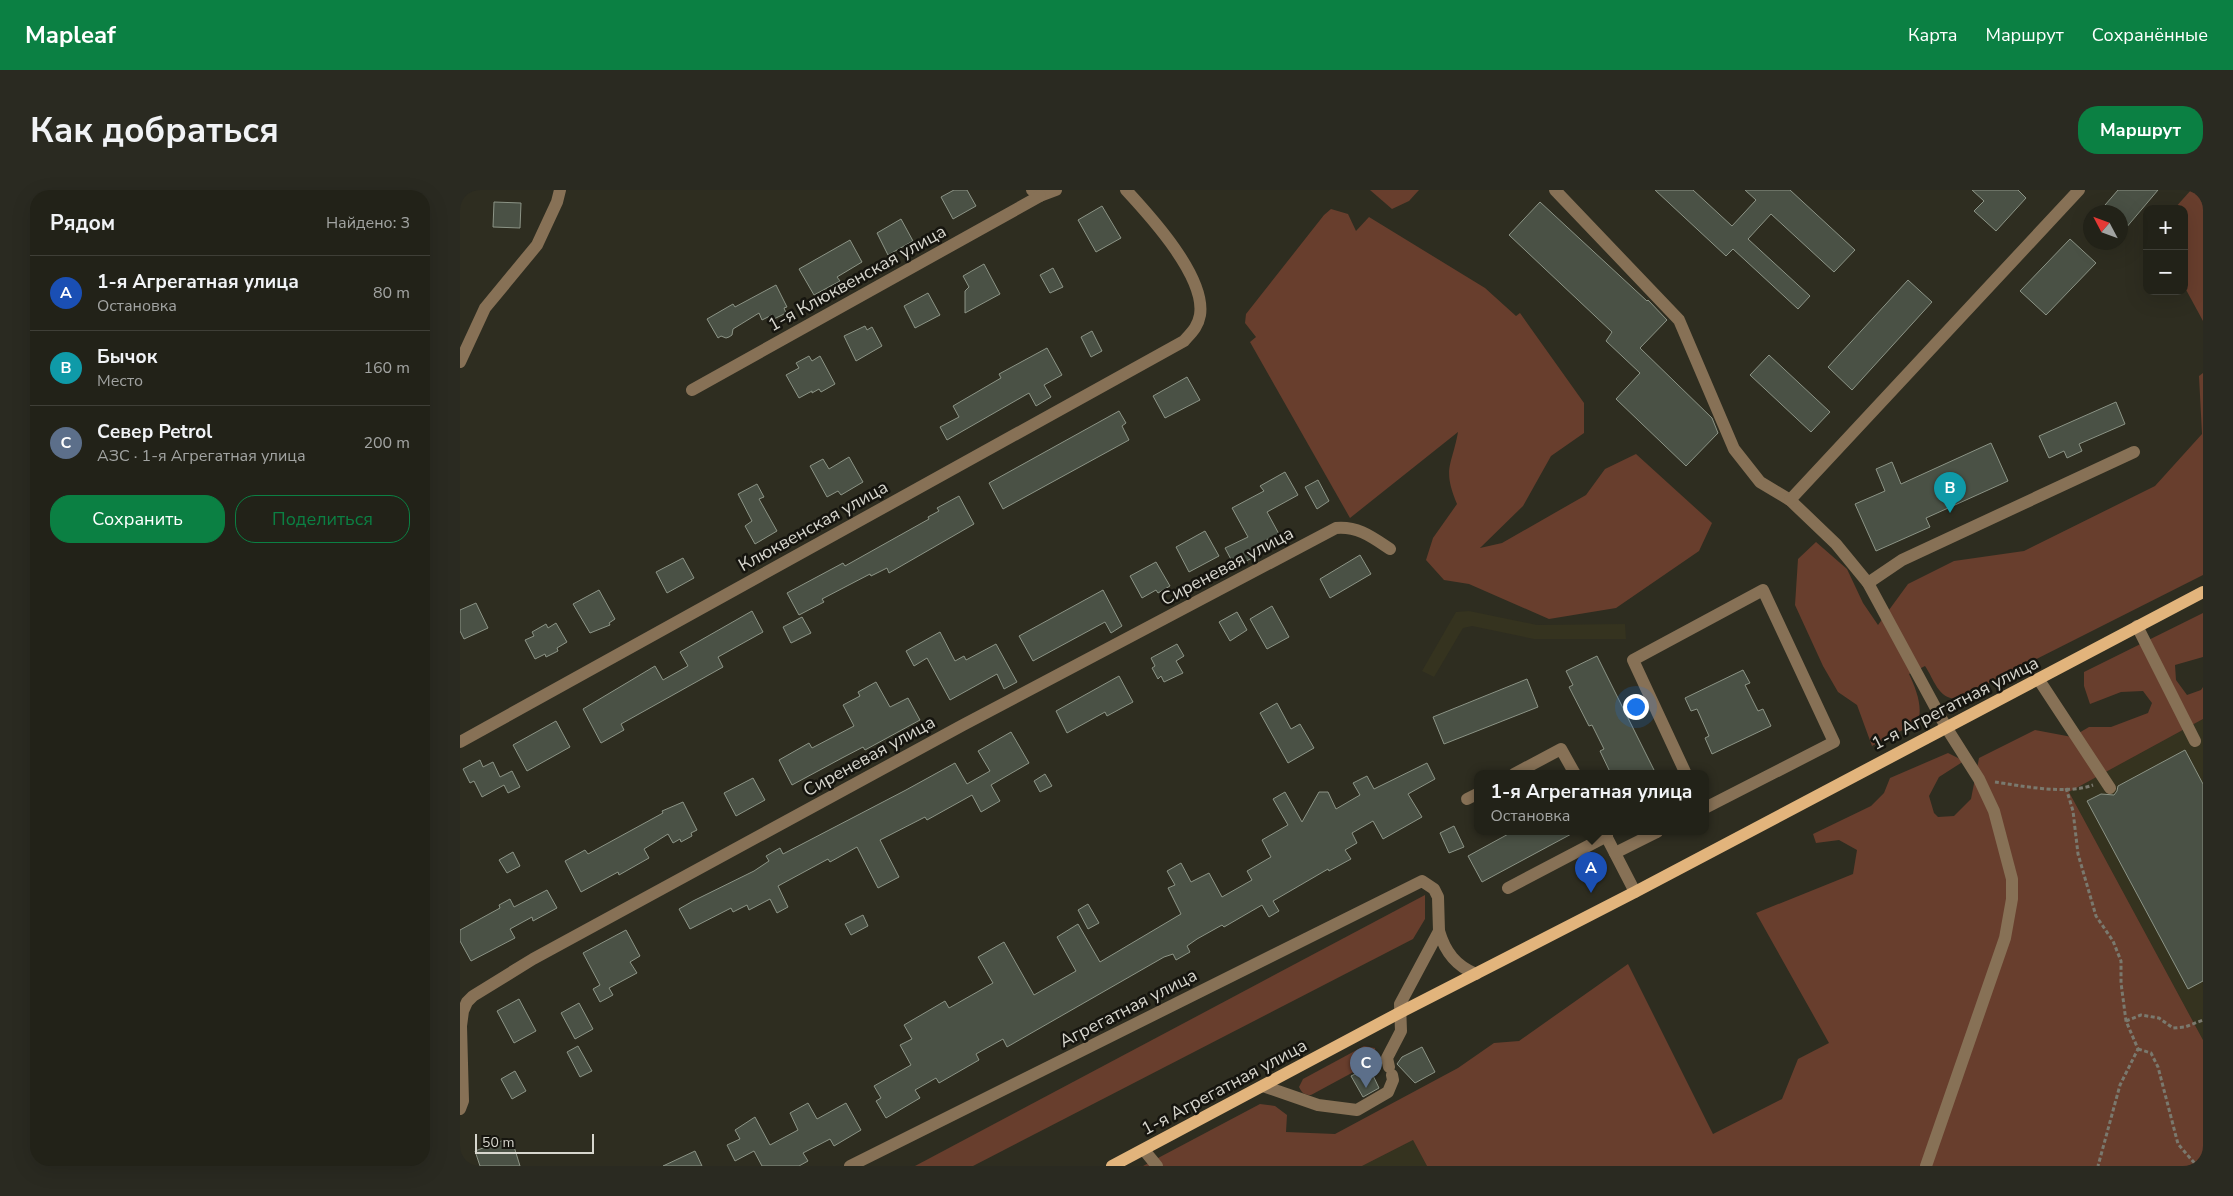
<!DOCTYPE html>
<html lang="ru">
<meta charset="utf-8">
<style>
body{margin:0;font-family:"Nunito Sans",sans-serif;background:#2a2a21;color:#f1f3f6}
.controls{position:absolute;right:15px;top:15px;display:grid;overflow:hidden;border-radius:10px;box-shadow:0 5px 20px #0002}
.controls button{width:45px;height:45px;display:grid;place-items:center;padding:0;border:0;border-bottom:1px solid #3f3f37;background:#222218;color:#f1f3f6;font:25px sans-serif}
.compass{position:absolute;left:1623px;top:15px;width:45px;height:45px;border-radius:50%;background:#222218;box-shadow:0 5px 20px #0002;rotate:311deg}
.scale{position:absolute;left:15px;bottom:12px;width:119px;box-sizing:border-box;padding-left:5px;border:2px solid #d7d6ce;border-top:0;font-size:14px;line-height:18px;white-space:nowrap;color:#d7d6ce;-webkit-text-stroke:4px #16150f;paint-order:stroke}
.you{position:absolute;left:1175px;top:516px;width:18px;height:18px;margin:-12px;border:4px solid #fff;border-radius:50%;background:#1a73e8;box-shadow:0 0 0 8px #1a73e833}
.badge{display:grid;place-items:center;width:32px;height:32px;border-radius:50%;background:#0b8043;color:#fff;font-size:16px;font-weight:700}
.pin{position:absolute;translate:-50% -41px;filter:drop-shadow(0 1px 2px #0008)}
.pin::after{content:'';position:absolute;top:26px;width:18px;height:15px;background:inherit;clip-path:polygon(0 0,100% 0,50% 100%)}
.popup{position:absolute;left:1014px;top:580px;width:235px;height:65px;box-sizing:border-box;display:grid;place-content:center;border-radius:10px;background:#222218;filter:drop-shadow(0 1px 4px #0005);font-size:16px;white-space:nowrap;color:#a2a4a2}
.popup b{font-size:19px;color:#f1f3f6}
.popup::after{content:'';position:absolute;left:50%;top:100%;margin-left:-10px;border:10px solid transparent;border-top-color:#222218}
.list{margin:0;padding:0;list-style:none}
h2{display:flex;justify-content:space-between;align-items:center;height:65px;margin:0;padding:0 20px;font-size:21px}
h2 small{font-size:16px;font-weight:400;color:#a2a4a2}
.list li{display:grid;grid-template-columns:32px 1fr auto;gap:15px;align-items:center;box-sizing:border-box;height:75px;padding:0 20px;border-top:1px solid #3f3f37}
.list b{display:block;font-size:19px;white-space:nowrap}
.list p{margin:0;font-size:16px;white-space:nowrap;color:#a2a4a2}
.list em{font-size:16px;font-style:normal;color:#a2a4a2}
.actions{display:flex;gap:10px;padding:15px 20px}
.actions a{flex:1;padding:11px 0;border:1px solid #0b8043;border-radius:20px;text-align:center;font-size:18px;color:#0b8043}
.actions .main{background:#0b8043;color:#fff}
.map{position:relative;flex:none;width:1743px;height:976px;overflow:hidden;border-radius:20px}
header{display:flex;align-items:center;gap:30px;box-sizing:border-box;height:70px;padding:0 25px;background:#0b8043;color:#fff}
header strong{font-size:24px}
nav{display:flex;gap:28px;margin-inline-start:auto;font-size:18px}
.intro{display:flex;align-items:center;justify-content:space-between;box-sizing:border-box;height:120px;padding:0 30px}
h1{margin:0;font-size:35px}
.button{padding:12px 22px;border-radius:20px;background:#0b8043;color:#fff;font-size:18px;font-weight:700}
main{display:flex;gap:30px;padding:0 30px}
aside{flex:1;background:#222218;border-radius:20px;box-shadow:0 5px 20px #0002}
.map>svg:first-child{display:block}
</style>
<header>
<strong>Mapleaf</strong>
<nav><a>Карта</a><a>Маршрут</a><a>Сохранённые</a></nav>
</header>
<div class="intro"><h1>Как добраться</h1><a class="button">Маршрут</a></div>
<main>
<aside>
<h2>Рядом<small>Найдено: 3</small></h2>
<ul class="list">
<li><span class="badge" style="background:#1a4fb4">A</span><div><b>1-я Агрегатная улица</b><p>Остановка</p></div><em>80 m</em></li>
<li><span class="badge" style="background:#0f9aa8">B</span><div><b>Бычок</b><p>Место</p></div><em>160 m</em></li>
<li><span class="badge" style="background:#5c6f8a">C</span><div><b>Север Petrol</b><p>АЗС · 1-я Агрегатная улица</p></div><em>200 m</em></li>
</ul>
<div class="actions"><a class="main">Сохранить</a><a>Поделиться</a></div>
</aside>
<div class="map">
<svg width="1743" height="976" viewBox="0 0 1743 976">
<rect width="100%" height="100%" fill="#2e2d20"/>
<g fill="#35331f">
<polygon points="1009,421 1077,435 1165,434 1166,449 1074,449 1012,436 1003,438 974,487 962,481 996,422"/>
<polygon points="1743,529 1743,850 1609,602"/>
<polygon points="953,950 967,976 902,976"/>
</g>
<g fill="#683e2d">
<polygon points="910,0 959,0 949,11 932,19"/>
<polygon points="1731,0 1743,0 1743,131 1724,96 1724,19 1714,19"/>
<path d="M 871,19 L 888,24 L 896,41 L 909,27 L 1025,98 L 1056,126 L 1060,123 L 1124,213 L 1124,243 L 1091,266 L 1063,316 L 1020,358 L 1042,353 L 1126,305 L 1145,279 L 1176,264 L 1252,333 L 1239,361 L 1156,418 L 1089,429 L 1009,394 L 984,390 L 966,370 L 973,348 L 997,314 C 982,278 992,276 998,242 L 890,328 L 790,152 L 796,147 L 785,133 L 786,124 L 864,25 Z"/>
<path d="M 1743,183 L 1743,385 L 1497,509 C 1478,509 1474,489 1465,476 L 1449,484 C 1456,499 1463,516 1458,532 L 1412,556 L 1397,515 L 1378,502 L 1363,476 L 1335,415 L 1338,369 L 1356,352 L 1387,379 L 1403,413 L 1418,435 L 1448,394 L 1494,371 L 1564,361 L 1695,296 L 1742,244 L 1739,186 Z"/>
<polygon points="1743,423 1743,467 1715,475 1716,490 1727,505 1741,500 1743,497 1743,529 1609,602 1743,850 1743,976 967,976 953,950 902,976 683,976 800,914 815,916 827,925 826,942 875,944 998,878 1034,853 1059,851 1168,774 1253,944 1322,909 1338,869 1369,853 1296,723 1393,684 1397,660 1379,650 1356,653 1353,644 1411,616 1424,603 1430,588 1488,563 1504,571 1479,587 1469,606 1474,623 1478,627 1494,626 1511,609 1519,568 1575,540 1612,547 1629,537 1651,537 1688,523 1692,513 1683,501 1661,502 1630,514 1624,496 1624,482"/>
<polygon points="965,705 965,729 953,749 513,976 455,976"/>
<path d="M 904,856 L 915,858 L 916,868 L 912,872 L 851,905 C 844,905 842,903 839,897 L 843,889 Z"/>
</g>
<g fill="#4a5145" stroke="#8c9486">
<polygon points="494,0 507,0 516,16 493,29 481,7"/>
<polygon points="1195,0 1233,0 1272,36 1296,10 1285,0 1330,0 1395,60 1374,82 1311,24 1288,49 1350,106 1338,119 1273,59 1266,66"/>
<polygon points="1512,0 1558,0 1566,8 1536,41 1514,21 1524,11"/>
<polygon points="1658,0 1698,0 1660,45 1660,22 1639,22"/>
<polygon points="34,12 61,13 60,38 33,37"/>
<polygon points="1080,12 1187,111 1188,110 1207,130 1180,158 1252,228 1258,243 1226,276 1156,209 1180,183 1146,151 1152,142 1049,45"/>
<polygon points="642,16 661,48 636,62 618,30"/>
<polygon points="441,29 453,51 428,65 417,43"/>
<polygon points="1610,49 1636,73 1586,125 1560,101"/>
<polygon points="390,50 402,72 377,87 380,91 354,105 339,79"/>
<polygon points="524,74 540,104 505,123 505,101 509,97 503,86"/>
<polygon points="593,78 603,97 590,103 580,85"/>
<polygon points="1448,90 1472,112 1392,200 1368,177"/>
<polygon points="316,95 327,117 324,118 326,123 314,129 312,125 302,130 299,123 273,139 272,145 269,147 266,148 261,146 258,148 247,129 273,114 275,117"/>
<polygon points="468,103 480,125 455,138 444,116"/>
<polygon points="405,136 407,140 412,137 422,156 396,171 384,146"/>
<polygon points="632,141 642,161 631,167 621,147"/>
<polygon points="587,158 602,185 584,195 591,207 576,216 569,203 487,250 480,237 499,227 493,216 541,188 539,184"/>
<polygon points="1309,165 1370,222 1351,242 1290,185"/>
<polygon points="349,166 352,171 360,166 375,194 361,202 359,199 352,203 352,201 339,208 326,185 339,178 336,173"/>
<polygon points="727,187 740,210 705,228 693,206"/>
<polygon points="1656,212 1665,234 1619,254 1622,261 1607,268 1604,261 1589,268 1579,246"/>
<polygon points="659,221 666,233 662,236 669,250 543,319 529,293"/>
<polygon points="1531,253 1548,291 1466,328 1470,337 1416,361 1395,314 1425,301 1416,279 1432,272 1441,294"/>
<polygon points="389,267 403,292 381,305 378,301 367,307 350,276 363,269 369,279"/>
<polygon points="825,282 838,305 807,322 819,344 806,350 811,358 775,377 765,358 788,347 772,318 804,301 800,296"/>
<polygon points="858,290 869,311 857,319 845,297"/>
<polygon points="297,294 304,307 299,309 317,341 295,354 285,336 292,331 278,304"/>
<polygon points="499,306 514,334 429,383 427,378 411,386 410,384 362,409 364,412 339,425 327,403 383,373 385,376 469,329 468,327 479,321 477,318"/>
<polygon points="745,341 759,366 729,382 716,357"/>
<polygon points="900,365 911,384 870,408 860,389"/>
<polygon points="223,368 234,388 207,403 196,382"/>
<polygon points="696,372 710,396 698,403 696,400 682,408 670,386"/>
<polygon points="139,400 155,429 149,433 150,435 130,443 113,414"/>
<polygon points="643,400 662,436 651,443 645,432 573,471 559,446"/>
<polygon points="16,413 28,438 4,449 0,441 0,420"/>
<polygon points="812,416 829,447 807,459 790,429"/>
<polygon points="292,421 303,442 258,467 263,477 161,534 164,540 141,553 123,519 195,476 203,490 228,476 220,462"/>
<polygon points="777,422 787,440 770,451 759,432"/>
<polygon points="342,427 351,443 331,453 323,437"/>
<polygon points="96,433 107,452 97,458 98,461 86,467 85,464 75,469 65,450 74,446 72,442 86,434 88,438"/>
<polygon points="480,442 495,471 504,466 506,470 536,454 557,492 544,499 537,484 490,510 467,468 454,476 446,461"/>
<polygon points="717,454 724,466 716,471 723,483 704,492 701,486 698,489 692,478 695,476 691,468"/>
<polygon points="1137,466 1196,584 1151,584 1140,561 1144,559 1132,535 1129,536 1109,497 1113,495 1106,481"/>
<polygon points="1283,480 1290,493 1285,495 1298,521 1303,519 1311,536 1252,564 1245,548 1249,546 1237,519 1231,521 1225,508"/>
<polygon points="659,486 673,512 647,526 645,522 607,543 596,521"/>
<polygon points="1067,489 1078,517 984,554 973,527"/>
<polygon points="416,492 430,517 448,508 460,530 405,560 403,557 382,568 332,595 319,570 349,553 352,558 394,536 383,515 400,506 398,502"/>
<polygon points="817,513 831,539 840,534 854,558 828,573 800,523"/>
<polygon points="96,531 110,557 67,581 53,555"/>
<polygon points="551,542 569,573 531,595 540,611 521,622 512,605 467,630 465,627 420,650 439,687 418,698 397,657 370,672 368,669 318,696 328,717 317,723 310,709 289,720 287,715 273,722 271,718 230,739 219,719 233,711 294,681 309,671 306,666 320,658 323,664 446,600 495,573 507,594 530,581 518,561"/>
<polygon points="1725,560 1743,594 1743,791 1728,799 1627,611 1641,604 1654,605 1657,601 1658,596"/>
<polygon points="20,570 23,577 33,572 40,587 52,581 60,597 48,603 44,595 22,607 14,591 10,593 3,579"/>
<polygon points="967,573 975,589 948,604 962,627 923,649 913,631 892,643 897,653 885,660 891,669 869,681 868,679 813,711 819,721 809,727 802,715 764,737 762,735 737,749 727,756 730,762 716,770 713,764 704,767 547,857 543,849 516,864 519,870 479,893 476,888 455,900 460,908 426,928 416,911 421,908 414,896 451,875 440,855 452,849 444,835 485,811 489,818 533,793 518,767 544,752 574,805 616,781 597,747 618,734 640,772 721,724 708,698 715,695 707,681 721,673 731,692 749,683 762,707 792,690 787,681 811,667 802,650 828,635 813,609 825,602 842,632 859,602 868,602 876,619 900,605 893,593 907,586 914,599"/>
<polygon points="585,584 592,596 580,602 574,591"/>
<polygon points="293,588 305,610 276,626 264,603"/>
<polygon points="223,612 237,640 231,643 232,646 221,652 220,649 213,653 208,644 184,659 189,668 159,685 158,682 121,702 105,671 125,660 128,664 203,623 202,621"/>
<polygon points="994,636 1004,657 989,663 980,643"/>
<polygon points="1052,642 1115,642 1022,692 1008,666"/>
<polygon points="53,662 60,676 47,683 39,670"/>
<polygon points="87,700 97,718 73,731 72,727 50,739 55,748 11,771 0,751 0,740 40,718 39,715 50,709 54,717"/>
<polygon points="628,714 639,733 628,739 618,720"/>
<polygon points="403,725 408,736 391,745 385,734"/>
<polygon points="166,740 180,766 170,772 177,783 149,798 153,805 140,812 133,799 140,795 123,763"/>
<polygon points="59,809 76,841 54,853 37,821"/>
<polygon points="119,813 133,839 115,849 101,823"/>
<polygon points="118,856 132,881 120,887 107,862"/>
<polygon points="962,857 975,882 955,893 937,874 942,867"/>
<polygon points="909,877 919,898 903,907 891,886"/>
<polygon points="55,881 66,901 52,909 41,889"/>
<polygon points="348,913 357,929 386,913 401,940 374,956 370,949 343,963 348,971 339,976 302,976 294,961 275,971 267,955 280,949 275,940 295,927 310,955 338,940 330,923"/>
<polygon points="44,950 45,952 52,950 60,976 20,976 15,961"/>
<polygon points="235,961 242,976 203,976"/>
</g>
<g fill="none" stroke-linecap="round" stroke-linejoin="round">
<g stroke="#7a796e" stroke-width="3" stroke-dasharray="4 2.5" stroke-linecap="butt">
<path d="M 1535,592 C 1562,596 1607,605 1633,595"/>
<polyline points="1606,598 1613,621 1618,664 1636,726 1653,751 1661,771 1661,793 1666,831 1678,859 1660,895 1638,976"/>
<polyline points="1666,831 1681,825 1699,828 1713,838 1725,837 1743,830"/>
<polyline points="1678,859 1691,863 1698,877 1718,954 1737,976"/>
</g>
<g stroke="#877156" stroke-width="12">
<polyline points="572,0 580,6 596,0"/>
<polyline points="1095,0 1219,130 1274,259 1300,292 1330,310 1376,354 1408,393 1486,537 1519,589 1534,621 1552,689 1552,709 1545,748 1466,976"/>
<polyline points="0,172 25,118 77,55 97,12 100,0"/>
<polyline points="232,200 580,6"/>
<polyline points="1330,310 1619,0"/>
<polyline points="1408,393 1442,370 1674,262"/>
<polyline points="1677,436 1735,551"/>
<polyline points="1579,490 1650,598"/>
<path d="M 0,552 L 724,151 C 731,143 738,137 740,125 C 746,87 691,27 666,0"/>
<polyline points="1054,584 1101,559 1115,584"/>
<polyline points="1226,584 1173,470 1303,400 1374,552 1245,618"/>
<polyline points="1007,609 1017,604"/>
<polyline points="1144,642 1175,702"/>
<polyline points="1155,663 1197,642"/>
<polyline points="1048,698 1147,646"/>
<path d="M 979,741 C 985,762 996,776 1016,784"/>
<polyline points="803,896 858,915 897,920 928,902 933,890 932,885"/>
<path d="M 0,919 L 3,911 L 1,836 L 3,821 L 7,812 L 13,806 L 73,769 L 503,535 L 876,338 C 898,336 912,347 930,359"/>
<polyline points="684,960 697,976"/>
<polyline points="390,976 962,691 974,699 978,707 979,741 940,814 941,841 927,868 929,877"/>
</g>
<polyline stroke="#e2b47c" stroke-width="12" points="652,976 941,822 1175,702 1743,402"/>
</g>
<g text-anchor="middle" stroke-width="5" stroke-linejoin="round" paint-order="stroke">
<g font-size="18" fill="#d7d6ce" stroke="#16150f">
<text transform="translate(397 88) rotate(-29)" y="6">1-я Клюквенская улица</text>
<text transform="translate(353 336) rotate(-29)" y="6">Клюквенская улица</text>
<text transform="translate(767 376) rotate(-28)" y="6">Сиреневая улица</text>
<text transform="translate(1495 513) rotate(-27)" y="6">1-я Агрегатная улица</text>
<text transform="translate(409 566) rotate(-29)" y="6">Сиреневая улица</text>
<text transform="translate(668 818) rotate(-27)" y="6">Агрегатная улица</text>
<text transform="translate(764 897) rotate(-28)" y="6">1-я Агрегатная улица</text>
</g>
</g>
</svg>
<div class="controls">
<button>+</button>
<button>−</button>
</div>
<svg class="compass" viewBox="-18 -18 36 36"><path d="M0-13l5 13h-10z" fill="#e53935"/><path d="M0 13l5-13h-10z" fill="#a2a4a2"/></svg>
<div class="scale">50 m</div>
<div class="you"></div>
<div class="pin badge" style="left:1131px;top:703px;background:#1a4fb4">A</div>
<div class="popup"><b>1-я Агрегатная улица</b>Остановка</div>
<div class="pin badge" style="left:1490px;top:323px;background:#0f9aa8">B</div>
<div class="pin badge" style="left:906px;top:898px;background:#5c6f8a">C</div>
</div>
</main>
